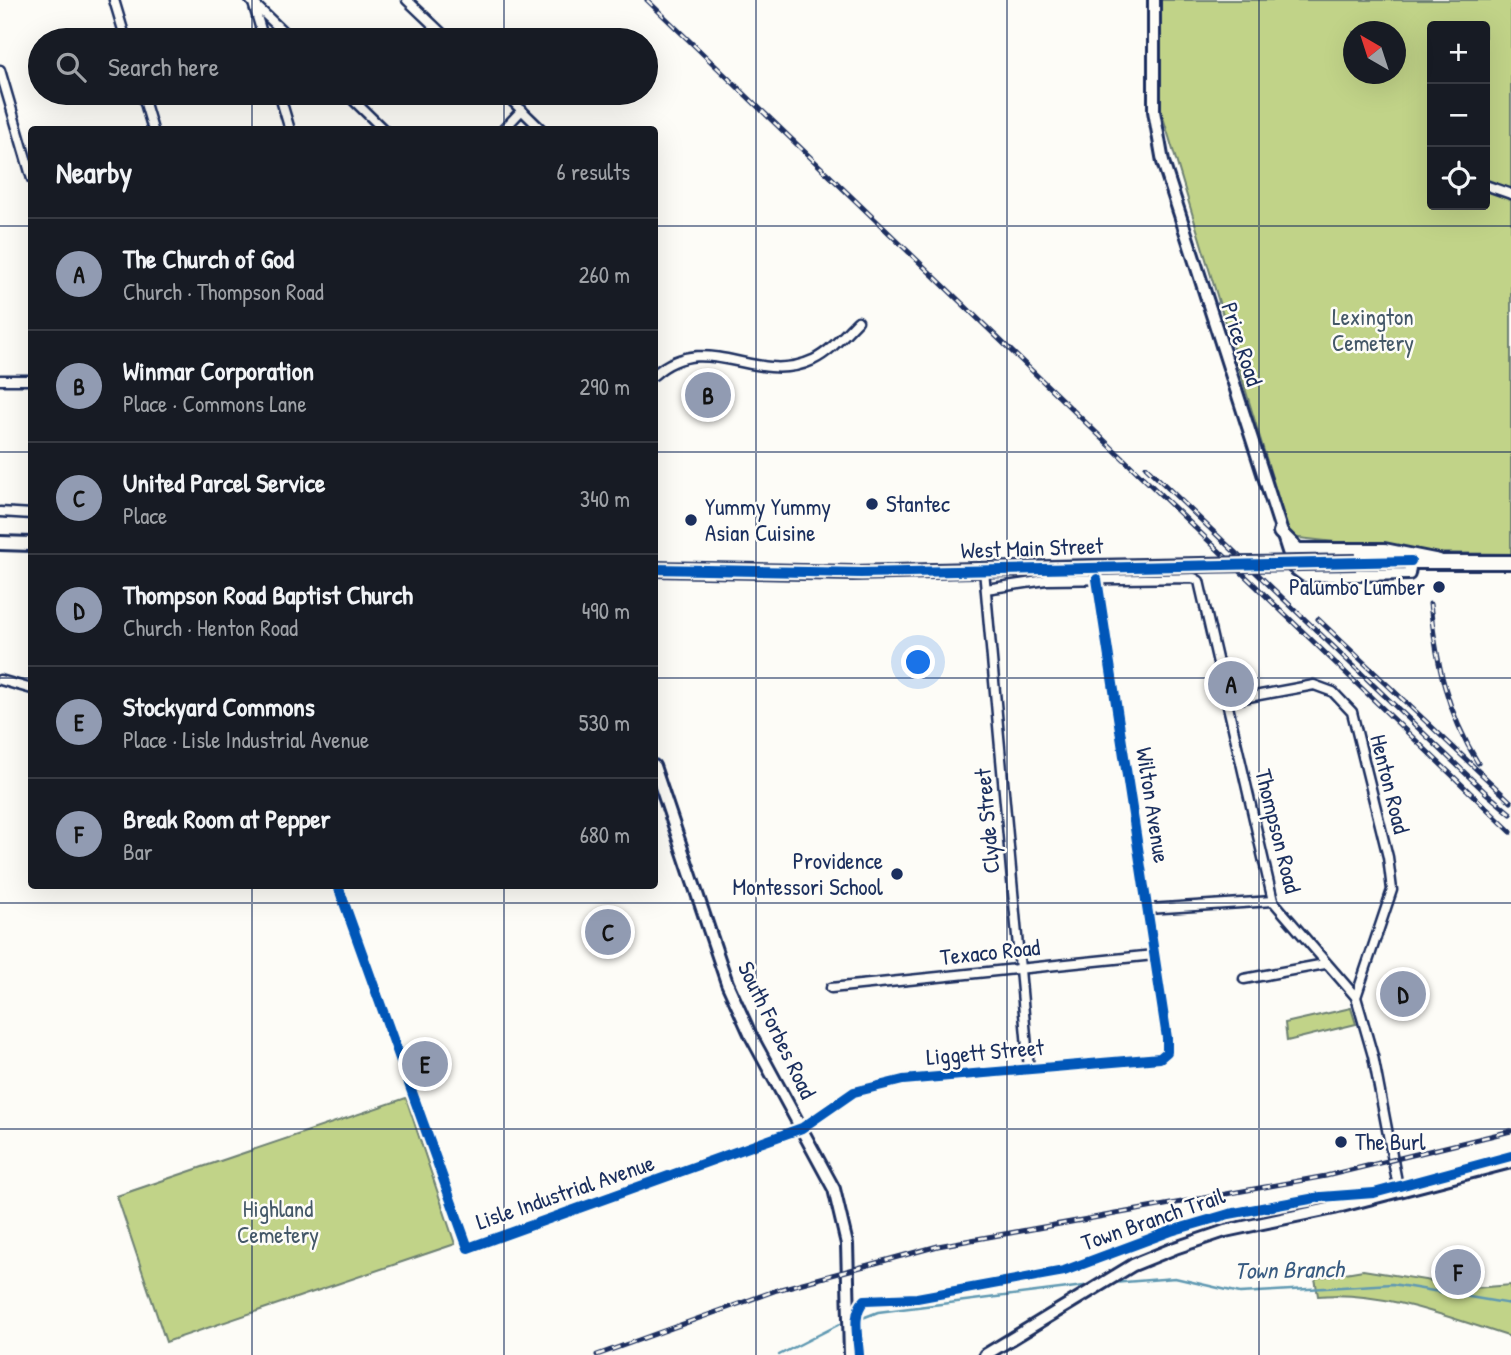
<!DOCTYPE html>
<meta charset="utf-8">
<style>
body{margin:0;font-family:"Patrick Hand",sans-serif;background:#20242c;color:#f1f3f6}
.controls{position:absolute;right:21px;top:21px;display:grid;overflow:hidden;border-radius:7px;box-shadow:0 7px 28px #0002}
.controls button{width:63px;height:63px;display:grid;place-items:center;padding:0;border:0;border-bottom:2px solid #363941;background:#171b24;color:#f1f3f6;font:35px sans-serif}
.compass{position:absolute;left:1343px;top:21px;width:63px;height:63px;border-radius:50%;background:#171b24;box-shadow:0 7px 28px #0002;rotate:321deg}
.you{position:absolute;left:919px;top:663px;width:24px;height:24px;margin:-18px;border:5px solid #fff;border-radius:50%;background:#1a73e8;box-shadow:0 0 0 10px #1a73e833}
.badge{display:grid;place-items:center;width:46px;height:46px;border-radius:50%;background:#919bb2;color:#111;font-size:23px;font-weight:700}
.pin{position:absolute;translate:-50% -50%;border:4px solid #fff;box-shadow:0 2px 7px #0006}
.list{margin:0;padding:0;list-style:none}
h2{display:flex;justify-content:space-between;align-items:center;height:91px;margin:0;padding:0 28px;font-size:30px}
h2 small{font-size:23px;font-weight:400;color:#9ea1a6}
.list li{display:grid;grid-template-columns:46px 1fr auto;gap:21px;align-items:center;box-sizing:border-box;height:112px;padding:0 28px;border-top:2px solid #363941}
.list b{display:block;font-size:26px;white-space:nowrap}
.list p{margin:0;font-size:23px;white-space:nowrap;color:#9ea1a6}
.list em{font-size:23px;font-style:normal;color:#9ea1a6}
.icon{flex:none;width:38px;height:38px;fill:none;stroke:currentColor;stroke-width:2;stroke-linecap:round;stroke-linejoin:round}
.map{position:relative;flex:none;width:1511px;height:1355px;overflow:hidden}
.search{position:absolute;background:#171b24;box-shadow:0 7px 28px #0002;left:28px;top:28px;width:630px;height:77px;display:flex;align-items:center;gap:18px;box-sizing:border-box;padding:0 24px;border-radius:38px;color:#9ea1a6;font-size:26px}
.panel{position:absolute;background:#171b24;box-shadow:0 7px 28px #0002;left:28px;top:126px;width:630px;height:763px;border-radius:7px}
.map>svg:first-child{display:block}
</style>
<div class="map">
<svg width="1511" height="1355" viewBox="0 0 1511 1355">
<rect width="100%" height="100%" fill="#fdfcf7"/>
<filter id="ink" filterUnits="userSpaceOnUse"><feTurbulence type="fractalNoise" baseFrequency=".0143" numOctaves="2"/><feDisplacementMap in="SourceGraphic" scale="14" xChannelSelector="R" yChannelSelector="G"/><feConvolveMatrix kernelMatrix="1 2 1 2 8 2 1 2 1" color-interpolation-filters="sRGB"/></filter>
<g filter="url(#ink)">
<g fill="#c1d388" stroke="#6e8173" stroke-width="2" fill-rule="evenodd">
<path d="M 1160,0 L 1511,0 L 1511,554 L 1435,553 L 1290,537 L 1160,107 ZM 1432,26 L 1485,26 L 1485,205 L 1432,205 ZM 1354,32 L 1396,32 L 1396,74 L 1354,74 Z"/>
<polygon points="1351,1008 1356,1024 1287,1041 1285,1023"/>
<polygon points="406,1098 455,1244 166,1342 117,1196"/>
<path d="M 1363,1270 L 1474,1288 L 1511,1285 L 1511,1337 C 1450,1318 1383,1290 1318,1296 L 1315,1278 Z"/>
</g>
<g fill="none" stroke-linecap="round" stroke-linejoin="round">
<g stroke="#6099b2" stroke-width="2.5">
<polyline points="1112,1283 1175,1278 1240,1293 1392,1284 1511,1304"/>
<polyline points="860,1319 878,1312 1092,1285"/>
<polyline points="779,1355 840,1324"/>
</g>
<g stroke="#1b2f5e" stroke-width="13">
<g id="street">
<polyline points="114,0 126,40"/>
<polyline points="250,0 292,40"/>
<polyline points="407,0 449,40"/>
<polyline points="253,3 264,40"/>
<polyline points="0,70 32,179"/>
<polyline points="142,93 153,130"/>
<polyline points="279,93 290,130"/>
<polyline points="346,93 384,130"/>
<polyline points="504,93 542,130"/>
<polyline points="503,130 522,110"/>
<polyline points="1485,185 1511,194"/>
<path d="M 654,375 C 707,328 755,387 813,360 C 831,351 844,335 858,321"/>
<polyline points="0,380 32,380"/>
<polyline points="0,512 32,514"/>
<polyline points="984,570 1029,1069"/>
<polyline points="986,589 1046,580 1194,578 1199,581 1273,901 1356,997 1373,1056 1399,1192"/>
<polyline points="0,680 32,689"/>
<polyline points="1227,701 1314,685 1333,692 1352,712 1388,857 1392,890 1356,997"/>
<polyline points="338,886 468,1248 802,1128 854,1092 903,1080 1160,1058 1167,1052 1167,1038 1097,579"/>
<polyline points="1148,909 1273,901"/>
<polyline points="1244,979 1325,964"/>
<polyline points="831,988 1154,955"/>
</g>
</g>
<g stroke="#1b2f5e" stroke-width="16">
<g id="secondary">
<polyline points="1154,0 1154,111 1163,162 1293,567 1305,576 1409,574 1411,561"/>
<polyline points="654,766 727,983 751,1036 834,1189 847,1244 850,1355"/>
<polyline points="985,1355 1133,1265 1175,1248 1225,1231 1334,1208 1511,1162"/>
</g>
</g>
<g stroke="#1b2f5e" stroke-width="18">
<g id="primary">
<polyline points="1280,532 1298,550 1384,550 1439,561"/>
<polyline points="0,543 32,544"/>
<polyline points="1356,562 1511,562"/>
<polyline points="654,569 853,573 1091,567"/>
</g>
</g>
<use href="#street" stroke="#fdfcf7" stroke-width="8"/>
<use href="#secondary" stroke="#fdfcf7" stroke-width="10"/>
<use href="#primary" stroke="#fdfcf7" stroke-width="12"/>
<g stroke="#1b2f5e" stroke-width="5">
<g id="rail">
<polyline points="647,0 1511,832"/>
<polyline points="1146,467 1485,792 1511,814"/>
<path d="M 1430,604 C 1437,665 1446,710 1478,763"/>
<polyline points="1318,619 1511,802"/>
<polyline points="597,1355 777,1290 938,1246 1326,1176 1511,1131"/>
</g>
</g>
<use href="#rail" stroke="#fdfcf7" stroke-width="2.5" stroke-dasharray="8" stroke-linecap="butt"/>
<g stroke="#1b2f5e" stroke-width="18" stroke-linecap="butt">
<polyline id="primary-bridge" points="1091,567 1356,562"/>
</g>
<use href="#primary-bridge" stroke="#fdfcf7" stroke-width="12"/>
<g stroke="#fdfcf7" stroke-width="15">
<g id="cycleway">
<polyline points="654,569 861,573 1411,561"/>
<polyline points="338,886 468,1248 802,1128 854,1092 903,1080 1160,1058 1167,1052 1167,1038 1097,579"/>
<path d="M 859,1355 C 858,1337 851,1313 865,1300 L 917,1298 L 1064,1271 L 1171,1231 L 1229,1214 L 1321,1197 L 1374,1193 L 1511,1156"/>
</g>
</g>
<use href="#cycleway" stroke="#0057b8" stroke-width="10"/>
</g>
</g>
<path fill="none" stroke="#1b2f5e" stroke-width="2" stroke-opacity="0.55" d="M 252,0 L 252,40M 504,0 L 504,40M 756,0 L 756,1355M 1007,0 L 1007,1355M 1259,0 L 1259,1355M 252,93 L 252,130M 504,93 L 504,130M 0,226 L 32,226M 654,226 L 1511,226M 0,452 L 32,452M 654,452 L 1511,452M 0,678 L 32,678M 654,678 L 1511,678M 252,886 L 252,1355M 504,886 L 504,1355M 0,903 L 1511,903M 0,1129 L 1511,1129"/>
<g fill="#1b2f5e" stroke="#fdfcf7" stroke-width="2.5">
<circle cx="872" cy="504" r="7"/>
<circle cx="691" cy="520" r="7"/>
<circle cx="1439" cy="587" r="7"/>
<circle cx="897" cy="874" r="7"/>
<circle cx="1341" cy="1142" r="7"/>
</g>
<g text-anchor="middle" stroke-width="5" stroke-linejoin="round" paint-order="stroke">
<g font-size="23" fill="#445868" stroke="#fdfcf7">
<text x="1373" y="325">Lexington<tspan x="1373" dy="26">Cemetery</tspan></text>
<text x="278" y="1217">Highland<tspan x="278" dy="26">Cemetery</tspan></text>
</g>
<g font-size="23" fill="#1b2f5e" stroke="#fdfcf7">
<text transform="translate(1242 344) rotate(72)" y="8">Price Road</text>
<text transform="translate(1032 548) rotate(-2)" y="8">West Main Street</text>
<text transform="translate(1390 784) rotate(76)" y="8">Henton Road</text>
<text transform="translate(1153 805) rotate(81)" y="8">Wilton Avenue</text>
<text transform="translate(987 821) rotate(-95)" y="8">Clyde Street</text>
<text transform="translate(1278 831) rotate(76)" y="8">Thompson Road</text>
<text transform="translate(990 952) rotate(-6)" y="8">Texaco Road</text>
<text transform="translate(777 1030) rotate(64)" y="8">South Forbes Road</text>
<text transform="translate(985 1052) rotate(-5)" y="8">Liggett Street</text>
<text transform="translate(565 1192) rotate(-19)" y="8">Lisle Industrial Avenue</text>
<text transform="translate(1153 1219) rotate(-19)" y="8">Town Branch Trail</text>
</g>
<g font-size="23" fill="#1b2f5e" stroke="#fdfcf7" text-anchor="start">
<text x="886" y="512">Stantec</text>
<text x="705" y="515">Yummy Yummy<tspan x="705" dy="26">Asian Cuisine</tspan></text>
<text x="1425" y="595" text-anchor="end">Palumbo Lumber</text>
<text x="883" y="869" text-anchor="end">Providence<tspan x="883" dy="26">Montessori School</tspan></text>
<text x="1355" y="1150">The Burl</text>
</g>
<g font-size="24" font-style="italic" fill="#385b81" stroke="#fdfcf7">
<text transform="translate(1289 1270) rotate(-1)" y="8">Town Branch</text>
</g>
</g>
</svg>
<div class="controls">
<button>+</button>
<button>−</button>
<button><svg class="icon" aria-label="locate" viewBox="0 0 24 24"><circle cx="12" cy="12" r="6"/><path d="M12 2v4M12 18v4M2 12h4M18 12h4"/></svg></button>
</div>
<svg class="compass" viewBox="-18 -18 36 36"><path d="M0-13l5 13h-10z" fill="#e53935"/><path d="M0 13l5-13h-10z" fill="#9ea1a6"/></svg>
<div class="you"></div>
<div class="pin badge" style="left:1231px;top:684px">A</div>
<div class="pin badge" style="left:708px;top:395px">B</div>
<div class="pin badge" style="left:608px;top:932px">C</div>
<div class="pin badge" style="left:1403px;top:994px">D</div>
<div class="pin badge" style="left:425px;top:1064px">E</div>
<div class="pin badge" style="left:1458px;top:1272px">F</div>
<div class="search"><svg class="icon" aria-label="search" viewBox="0 0 24 24"><circle cx="10" cy="10" r="6"/><path d="M15 15l6 6"/></svg>Search here</div>
<section class="panel">
<h2>Nearby<small>6 results</small></h2>
<ul class="list">
<li><span class="badge">A</span><div><b>The Church of God</b><p>Church · Thompson Road</p></div><em>260 m</em></li>
<li><span class="badge">B</span><div><b>Winmar Corporation</b><p>Place · Commons Lane</p></div><em>290 m</em></li>
<li><span class="badge">C</span><div><b>United Parcel Service</b><p>Place</p></div><em>340 m</em></li>
<li><span class="badge">D</span><div><b>Thompson Road Baptist Church</b><p>Church · Henton Road</p></div><em>490 m</em></li>
<li><span class="badge">E</span><div><b>Stockyard Commons</b><p>Place · Lisle Industrial Avenue</p></div><em>530 m</em></li>
<li><span class="badge">F</span><div><b>Break Room at Pepper</b><p>Bar</p></div><em>680 m</em></li>
</ul>
</section>
</div>
